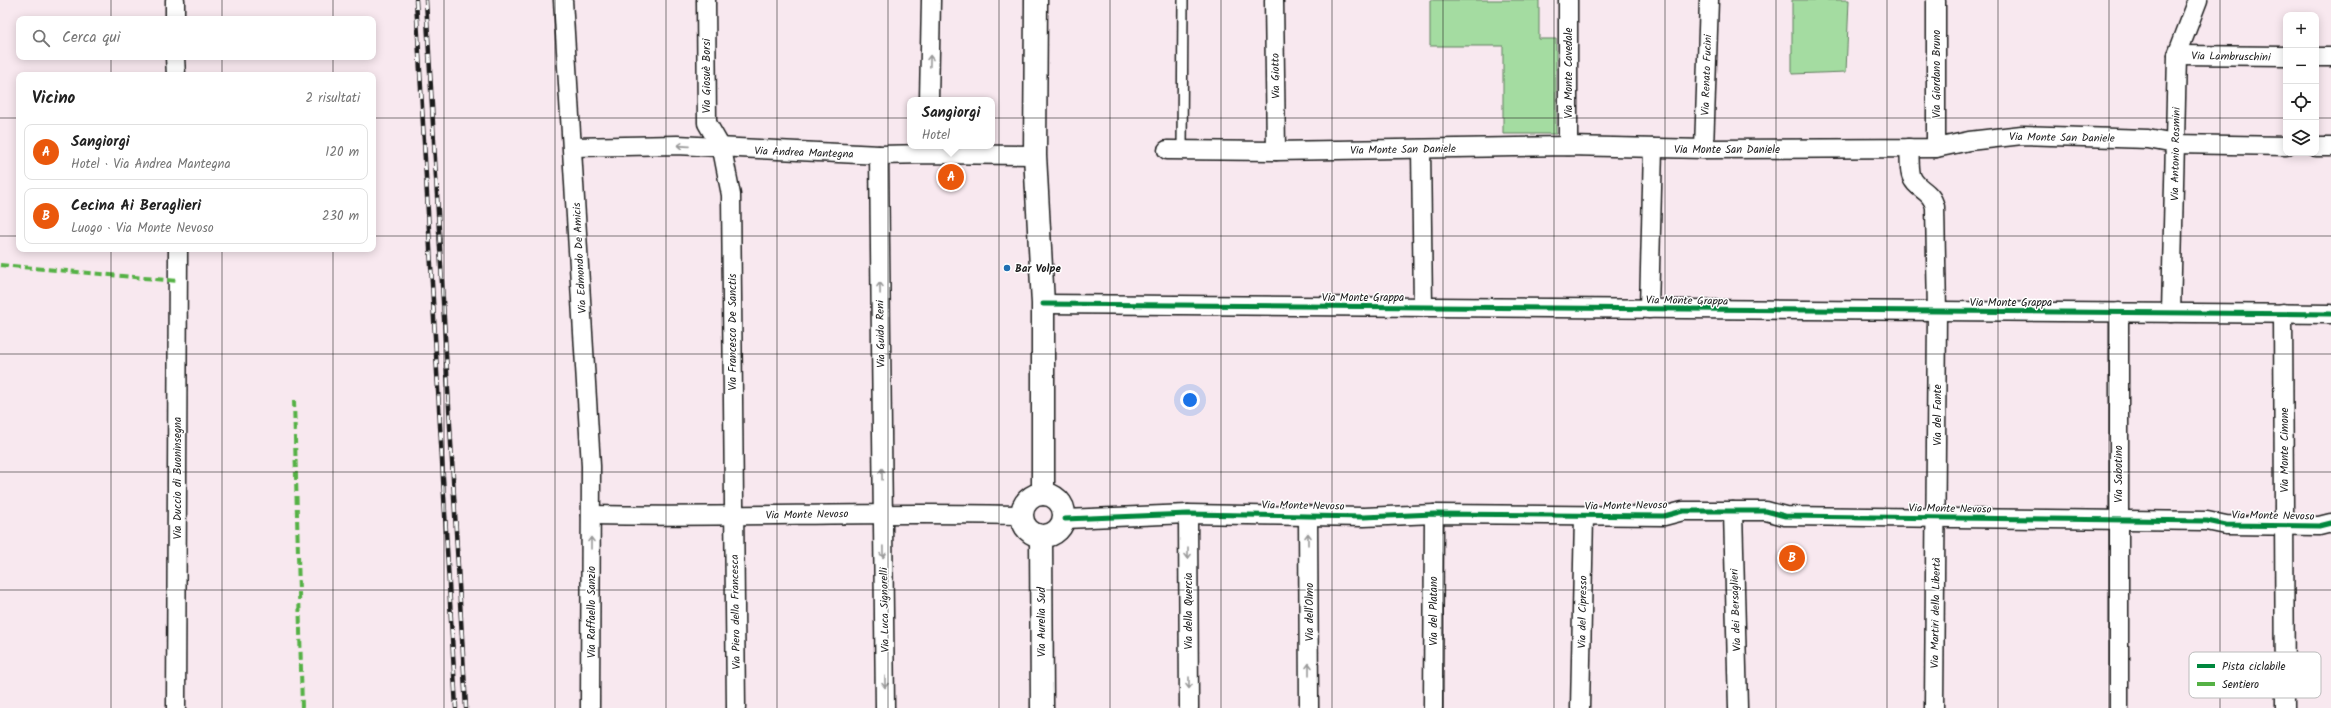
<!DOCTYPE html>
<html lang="it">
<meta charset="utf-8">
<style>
body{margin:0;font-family:Kalam,sans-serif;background:#f2f2f2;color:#222}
.controls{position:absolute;right:12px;top:12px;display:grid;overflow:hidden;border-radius:8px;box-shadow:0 2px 10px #0003}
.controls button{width:36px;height:36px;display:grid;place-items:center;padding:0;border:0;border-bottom:1px solid #e0e0e0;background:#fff;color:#222;font:20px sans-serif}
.you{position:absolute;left:1190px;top:400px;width:14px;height:14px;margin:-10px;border:3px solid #fff;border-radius:50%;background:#1a73e8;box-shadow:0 0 0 6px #1a73e833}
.badge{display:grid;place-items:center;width:26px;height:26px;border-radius:50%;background:#ea580c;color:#fff;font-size:13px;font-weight:700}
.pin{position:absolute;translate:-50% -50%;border:2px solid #fff;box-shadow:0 1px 4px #0006}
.popup{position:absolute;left:907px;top:97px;width:88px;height:52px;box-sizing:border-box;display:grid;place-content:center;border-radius:8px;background:#fff;filter:drop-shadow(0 1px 3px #0005);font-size:13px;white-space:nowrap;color:#767676}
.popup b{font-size:15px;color:#222}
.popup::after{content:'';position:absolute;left:50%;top:100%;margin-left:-8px;border:8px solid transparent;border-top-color:#fff}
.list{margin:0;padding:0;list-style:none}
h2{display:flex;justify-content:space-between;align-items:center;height:52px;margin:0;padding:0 16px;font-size:17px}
h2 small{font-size:13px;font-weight:400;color:#767676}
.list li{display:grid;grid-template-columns:26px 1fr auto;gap:12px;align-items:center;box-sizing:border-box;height:56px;margin:0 8px 8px;padding:0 8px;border:1px solid #e0e0e0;border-radius:8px}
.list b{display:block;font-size:15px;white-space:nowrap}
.list p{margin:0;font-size:13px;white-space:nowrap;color:#767676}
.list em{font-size:13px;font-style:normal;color:#767676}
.icon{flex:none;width:22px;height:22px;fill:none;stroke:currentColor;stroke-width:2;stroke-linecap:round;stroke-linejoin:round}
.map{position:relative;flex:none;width:2331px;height:708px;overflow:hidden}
.search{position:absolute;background:#fff;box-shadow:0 2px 10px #0003;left:16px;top:16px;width:360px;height:44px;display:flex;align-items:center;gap:10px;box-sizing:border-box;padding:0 14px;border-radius:8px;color:#767676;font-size:15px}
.panel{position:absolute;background:#fff;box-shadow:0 2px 10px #0003;left:16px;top:72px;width:360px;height:180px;border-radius:8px}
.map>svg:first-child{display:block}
</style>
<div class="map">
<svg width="2331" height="708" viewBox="0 0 2331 708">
<rect width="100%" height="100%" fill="#f8e8ef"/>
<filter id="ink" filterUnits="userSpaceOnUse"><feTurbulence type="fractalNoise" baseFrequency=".025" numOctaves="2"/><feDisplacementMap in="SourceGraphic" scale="8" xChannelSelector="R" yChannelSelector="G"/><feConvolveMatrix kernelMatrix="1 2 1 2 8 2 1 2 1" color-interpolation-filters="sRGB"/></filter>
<g filter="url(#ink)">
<g fill="#a4dca1" stroke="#607c5e">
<polygon points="1430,0 1539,0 1539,39 1556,39 1556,134 1503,134 1503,46 1430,46"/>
<polygon points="1792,0 1849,0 1846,72 1792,74"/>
</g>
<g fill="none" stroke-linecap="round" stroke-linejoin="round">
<g stroke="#1c1c1c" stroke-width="12">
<polyline id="lane" points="1182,150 1183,0"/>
</g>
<g stroke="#1c1c1c" stroke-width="21">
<g id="street">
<polyline points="175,0 175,19"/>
<polyline points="563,0 591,466 590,708"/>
<polyline points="706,0 707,123 722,149 731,195 736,708"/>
<polyline points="1274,0 1276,151"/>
<polyline points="1568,0 1568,146"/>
<polyline points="1936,0 1936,148"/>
<polyline points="2177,55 2286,56"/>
<polyline points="175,57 176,75"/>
<polyline points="2316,57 2331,57"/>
<polyline points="929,100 931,0"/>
<polyline points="573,147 677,145 879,155 928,154 1035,155"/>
<polyline points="2316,147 2331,147"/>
<path d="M 1909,148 C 1910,157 1909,167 1911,175 C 1915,190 1931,189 1935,207 L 1937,312 L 1934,708"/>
<polyline points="1421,149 1423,307"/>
<polyline points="1704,149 1709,0"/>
<polyline points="1167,150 1276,151 1568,146 1704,149 1936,148 1969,141 2022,135 2148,139 2175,144 2286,146"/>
<polyline points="879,155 885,708"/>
<polyline points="1043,304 2331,314"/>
<polyline points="1649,309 1653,148"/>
<polyline points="2119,312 2119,708"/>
<polyline points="2171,313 2177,55 2198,0"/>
<polyline points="2283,313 2285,708"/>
<polyline points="1733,511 1738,708"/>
<polyline points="1188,514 1189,708"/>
<path d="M 591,515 C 735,518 878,511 1022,515"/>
<polyline points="1308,515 1309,708"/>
<polyline points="1065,519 1188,514 1364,517 1434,514 1664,516 1683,511 1766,511 1785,516 2207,521 2226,525 2319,526 2331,523"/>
<polyline points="176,708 178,249"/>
<polyline points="1433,708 1434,514"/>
<polyline points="1580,708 1584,516"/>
</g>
</g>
<g stroke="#1c1c1c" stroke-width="25">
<g id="secondary">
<polyline points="1036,0 1035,155 1043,304 1043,494"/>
<circle cx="1043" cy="515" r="21"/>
<polyline points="1041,537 1042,708"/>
</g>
</g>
<use href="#lane" stroke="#fff" stroke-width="9"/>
<use href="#street" stroke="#fff" stroke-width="18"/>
<use href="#secondary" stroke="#fff" stroke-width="22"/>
<g stroke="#1c1c1c" stroke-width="4.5">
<g id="rail">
<polyline points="416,0 456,708"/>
<polyline points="426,0 466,708"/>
</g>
</g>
<use href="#rail" stroke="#fff" stroke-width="3" stroke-dasharray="9" stroke-linecap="butt"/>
<g stroke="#55b145" stroke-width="4" stroke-dasharray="8 4" stroke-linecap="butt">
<polyline points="0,265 178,281"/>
<polyline points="294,400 302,708"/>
</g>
<g stroke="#fff" stroke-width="8">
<g id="cycleway">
<polyline points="1043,304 2331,314"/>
<polyline points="1065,519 1188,514 1364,517 1434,514 1664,516 1683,511 1766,511 1785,516 2207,521 2226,525 2319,526 2331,523"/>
</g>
</g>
<use href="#cycleway" stroke="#00873e" stroke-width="5"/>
</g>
<defs><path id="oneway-shaft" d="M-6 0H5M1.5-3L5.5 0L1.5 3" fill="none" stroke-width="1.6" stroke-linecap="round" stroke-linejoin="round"/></defs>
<g stroke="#999">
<use href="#oneway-shaft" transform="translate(930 61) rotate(-89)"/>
<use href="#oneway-shaft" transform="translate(683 146) rotate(-176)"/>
<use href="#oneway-shaft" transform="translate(880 288) rotate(-91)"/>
<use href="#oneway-shaft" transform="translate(882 474) rotate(-91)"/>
<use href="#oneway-shaft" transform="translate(1308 539) rotate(-90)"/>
<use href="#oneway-shaft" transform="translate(591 543) rotate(-90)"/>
<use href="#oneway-shaft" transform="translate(883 552) rotate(89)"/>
<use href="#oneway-shaft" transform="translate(1188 553) rotate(90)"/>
<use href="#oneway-shaft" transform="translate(1309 669) rotate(-90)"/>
<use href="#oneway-shaft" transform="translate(885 682) rotate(89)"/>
<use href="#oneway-shaft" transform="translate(1189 683) rotate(90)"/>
</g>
</g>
<path fill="none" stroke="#1c1c1c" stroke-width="1" stroke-opacity="0.55" d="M 111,0 L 111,19M 222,0 L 222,19M 333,0 L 333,19M 444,0 L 444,708M 555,0 L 555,708M 666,0 L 666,708M 777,0 L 777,708M 888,0 L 888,708M 999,0 L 999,708M 1110,0 L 1110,708M 1221,0 L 1221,708M 1332,0 L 1332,708M 1443,0 L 1443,708M 1554,0 L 1554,708M 1665,0 L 1665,708M 1776,0 L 1776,708M 1887,0 L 1887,708M 1998,0 L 1998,708M 2109,0 L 2109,708M 2220,0 L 2220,708M 111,57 L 111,75M 222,57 L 222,75M 333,57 L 333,75M 0,118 L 19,118M 373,118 L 2286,118M 2316,118 L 2331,118M 0,236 L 19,236M 373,236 L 2331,236M 111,249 L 111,708M 222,249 L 222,708M 333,249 L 333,708M 0,354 L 2331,354M 0,472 L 2331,472M 0,590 L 2331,590"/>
<circle fill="#1f6fb2" stroke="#fff" stroke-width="1.5" cx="1007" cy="268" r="4"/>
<g text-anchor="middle" stroke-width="3" stroke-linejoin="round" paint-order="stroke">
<g font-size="11" fill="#1c1c1c" stroke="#fff">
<text transform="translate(2231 56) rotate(1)" y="4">Via Lambruschini</text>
<text transform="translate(1568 73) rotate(-90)" y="4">Via Monte Cavedale</text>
<text transform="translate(1936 74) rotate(-90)" y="4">Via Giordano Bruno</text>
<text transform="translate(1706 75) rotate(-88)" y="4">Via Renato Fucini</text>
<text transform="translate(706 76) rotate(-90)" y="4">Via Giosuè Borsi</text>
<text transform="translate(1275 76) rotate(-91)" y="4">Via Giotto</text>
<text transform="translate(2062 137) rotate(1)" y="4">Via Monte San Daniele</text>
<text transform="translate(1403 149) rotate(-1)" y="4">Via Monte San Daniele</text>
<text x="1727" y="153">Via Monte San Daniele</text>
<text transform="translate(804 152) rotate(2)" y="4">Via Andrea Mantegna</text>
<text transform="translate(2175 154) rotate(-89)" y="4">Via Antonio Rosmini</text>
<text transform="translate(579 258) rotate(-93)" y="4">Via Edmondo De Amicis</text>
<text x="1363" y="301">Via Monte Grappa</text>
<text transform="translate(1687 300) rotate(1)" y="4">Via Monte Grappa</text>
<text x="2011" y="306">Via Monte Grappa</text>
<text transform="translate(732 332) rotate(-90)" y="4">Via Francesco De Sanctis</text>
<text transform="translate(880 334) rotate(-91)" y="4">Via Guido Reni</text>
<text transform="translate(1937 415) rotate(-90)" y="4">Via del Fante</text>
<text transform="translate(2284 450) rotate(-90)" y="4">Via Monte Cimone</text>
<text transform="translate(2118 474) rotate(-90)" y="4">Via Sabotino</text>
<text transform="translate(177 478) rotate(-90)" y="4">Via Duccio di Buoninsegna</text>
<text transform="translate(1303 505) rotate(1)" y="4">Via Monte Nevoso</text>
<text transform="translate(1626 505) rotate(-1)" y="4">Via Monte Nevoso</text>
<text transform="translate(1950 508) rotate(1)" y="4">Via Monte Nevoso</text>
<text transform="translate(807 514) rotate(-1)" y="4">Via Monte Nevoso</text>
<text transform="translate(2273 515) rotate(1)" y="4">Via Monte Nevoso</text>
<text transform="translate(884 610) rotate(-91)" y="4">Via Luca Signorelli</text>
<text transform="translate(1735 610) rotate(-92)" y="4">Via dei Bersaglieri</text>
<text transform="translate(1188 611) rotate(-90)" y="4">Via della Quercia</text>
<text transform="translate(1433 611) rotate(-90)" y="4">Via del Platano</text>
<text transform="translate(591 612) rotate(-90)" y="4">Via Raffaello Sanzio</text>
<text transform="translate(735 612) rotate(-91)" y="4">Via Piero della Francesca</text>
<text transform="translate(1309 612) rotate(-90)" y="4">Via dell'Olmo</text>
<text transform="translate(1582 612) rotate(-89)" y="4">Via del Cipresso</text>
<text transform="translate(1935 613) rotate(-89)" y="4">Via Martiri della Libertà</text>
<text transform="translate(1041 622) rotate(-90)" y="4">Via Aurelia Sud</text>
</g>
<g font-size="11" font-weight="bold" fill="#1c1c1c" stroke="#fff" text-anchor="start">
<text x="1015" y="272">Bar Volpe</text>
</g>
</g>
<rect x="2189" y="652" width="132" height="46" rx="6" fill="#fff" stroke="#bbb" stroke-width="1"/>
<rect x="2197" y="664" width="18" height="4" fill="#00873e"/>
<rect x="2197" y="682" width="18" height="4" fill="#55b145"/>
<g font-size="11" fill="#1c1c1c">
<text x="2222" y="670">Pista ciclabile</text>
<text x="2222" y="688">Sentiero</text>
</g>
</svg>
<div class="controls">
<button>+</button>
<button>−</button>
<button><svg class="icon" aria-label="locate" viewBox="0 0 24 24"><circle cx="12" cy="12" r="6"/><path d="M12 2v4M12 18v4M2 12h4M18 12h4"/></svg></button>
<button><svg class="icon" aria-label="layers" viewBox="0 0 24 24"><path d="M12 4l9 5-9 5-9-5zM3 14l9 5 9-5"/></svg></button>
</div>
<div class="you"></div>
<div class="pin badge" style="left:951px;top:177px">A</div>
<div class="popup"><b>Sangiorgi</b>Hotel</div>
<div class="pin badge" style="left:1792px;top:558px">B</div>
<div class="search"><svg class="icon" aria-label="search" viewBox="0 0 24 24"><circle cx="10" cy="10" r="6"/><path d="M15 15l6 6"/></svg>Cerca qui</div>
<section class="panel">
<h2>Vicino<small>2 risultati</small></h2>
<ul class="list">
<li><span class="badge">A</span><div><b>Sangiorgi</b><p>Hotel · Via Andrea Mantegna</p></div><em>120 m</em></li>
<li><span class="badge">B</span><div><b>Cecina Ai Beraglieri</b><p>Luogo · Via Monte Nevoso</p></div><em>230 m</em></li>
</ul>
</section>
</div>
